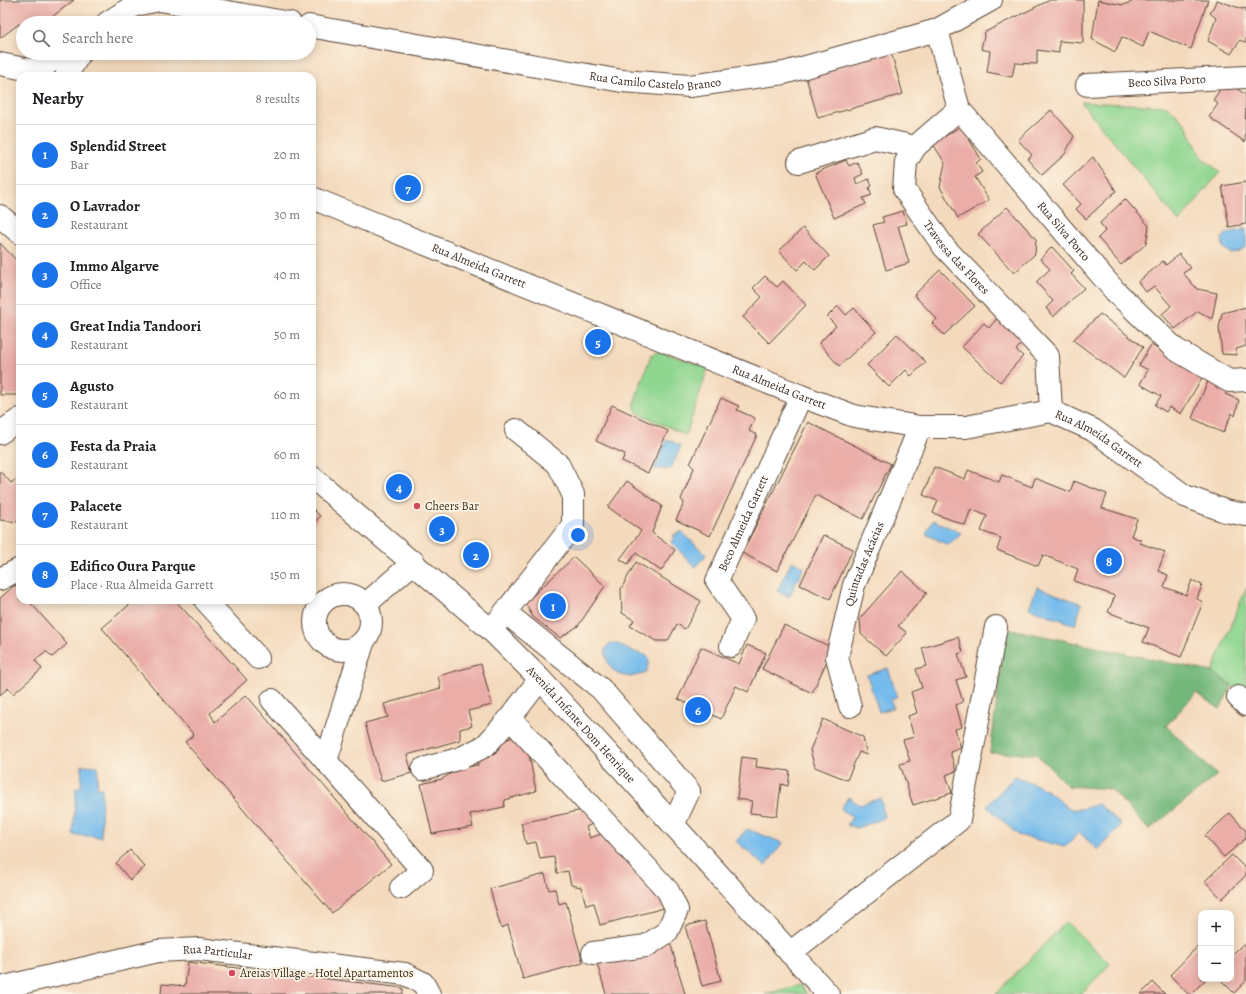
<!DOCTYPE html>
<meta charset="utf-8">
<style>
body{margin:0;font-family:Alegreya,serif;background:#f6f6f6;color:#202124}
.controls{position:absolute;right:12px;bottom:12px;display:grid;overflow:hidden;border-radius:8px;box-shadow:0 2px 10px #0003}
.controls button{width:36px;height:36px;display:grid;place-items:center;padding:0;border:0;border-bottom:1px solid #e0e0e0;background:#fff;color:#202124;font:20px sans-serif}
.you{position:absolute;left:578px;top:535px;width:14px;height:14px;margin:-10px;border:3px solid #fff;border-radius:50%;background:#1a73e8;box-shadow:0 0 0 6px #1a73e833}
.badge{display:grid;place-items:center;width:26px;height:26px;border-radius:50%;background:#1a73e8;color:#fff;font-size:13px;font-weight:700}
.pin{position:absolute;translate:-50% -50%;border:2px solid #fff;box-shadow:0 1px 4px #0006}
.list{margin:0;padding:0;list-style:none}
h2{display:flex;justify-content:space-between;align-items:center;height:52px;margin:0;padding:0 16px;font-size:17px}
h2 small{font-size:13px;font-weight:400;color:#757577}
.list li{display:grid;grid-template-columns:26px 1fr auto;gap:12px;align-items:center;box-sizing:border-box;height:60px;padding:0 16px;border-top:1px solid #e0e0e0}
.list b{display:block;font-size:15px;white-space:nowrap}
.list p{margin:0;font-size:13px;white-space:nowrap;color:#757577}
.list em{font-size:13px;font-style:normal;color:#757577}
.icon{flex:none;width:22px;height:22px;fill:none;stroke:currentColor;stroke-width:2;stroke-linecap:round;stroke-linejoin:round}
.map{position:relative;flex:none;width:1246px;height:994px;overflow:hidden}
.search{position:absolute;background:#fff;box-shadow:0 2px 10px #0003;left:16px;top:16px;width:300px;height:44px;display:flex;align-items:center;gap:10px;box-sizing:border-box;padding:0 14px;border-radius:22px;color:#757577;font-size:15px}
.panel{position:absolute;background:#fff;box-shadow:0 2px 10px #0003;left:16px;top:72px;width:300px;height:532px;border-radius:12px}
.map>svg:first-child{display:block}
</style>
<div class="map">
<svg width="1246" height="994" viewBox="0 0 1246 994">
<rect width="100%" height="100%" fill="#fcf5e5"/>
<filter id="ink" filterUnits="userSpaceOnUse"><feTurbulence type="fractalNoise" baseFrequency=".025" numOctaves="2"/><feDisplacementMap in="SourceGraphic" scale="8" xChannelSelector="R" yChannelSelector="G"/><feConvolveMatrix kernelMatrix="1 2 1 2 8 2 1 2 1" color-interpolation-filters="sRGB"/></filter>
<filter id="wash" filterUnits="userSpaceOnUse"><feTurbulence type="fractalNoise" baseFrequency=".012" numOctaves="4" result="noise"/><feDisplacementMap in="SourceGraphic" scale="16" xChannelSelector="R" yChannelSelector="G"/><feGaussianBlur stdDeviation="0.9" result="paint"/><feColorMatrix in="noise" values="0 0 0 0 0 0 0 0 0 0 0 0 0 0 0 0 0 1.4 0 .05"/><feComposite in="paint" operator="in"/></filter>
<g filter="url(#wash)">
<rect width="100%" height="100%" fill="#f4dabd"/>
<g fill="#8fd690" stroke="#658057">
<polygon points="1081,102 1167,106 1185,123 1202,158 1220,172 1179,222"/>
<polygon points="659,351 708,368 686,435 638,413 633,406 651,355"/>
<polygon points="1246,588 1246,695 1212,672"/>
<polygon points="1066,922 1110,964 1081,994 996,994"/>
<polygon points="800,985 807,994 765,994"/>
</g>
<polygon fill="#73b77a" stroke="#57704c" points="1006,628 1212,672 1232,685 1220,709 1196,693 1166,726 1217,775 1149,830 1111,789 1068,786 1036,754 990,753"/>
<g fill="#75bbec" stroke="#587285">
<polygon points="1246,229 1246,247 1237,252 1230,253 1223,247 1222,238 1228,233"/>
<polygon points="667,439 681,446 671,469 654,469"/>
<polygon points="933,520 961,533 948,545 926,534"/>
<polygon points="681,531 706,555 695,567 671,542 674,538 674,534 678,534"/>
<polygon points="792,561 804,567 789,597 777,591"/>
<polygon points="1037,587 1082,604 1075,625 1029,608"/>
<path d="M 610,643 C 623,644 621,647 631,651 C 637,653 641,653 647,656 L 649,662 L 646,672 C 625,683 606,673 605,649 Z"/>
<polygon points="888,668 897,696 891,700 893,708 879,712 867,675"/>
<polygon points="82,765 98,766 97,788 102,788 101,837 73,835 76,788 81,787"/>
<path d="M 1015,776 C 1024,780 1035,783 1044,789 C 1072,806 1060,816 1099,804 L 1121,825 L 1098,850 L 1079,832 L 1065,847 L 1018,835 L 987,806 Z"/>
<polygon points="848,797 860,805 881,798 884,818 857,828 847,825 852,817 841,809"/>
<polygon points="747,829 783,843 765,866 736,841"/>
</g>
<g id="blocks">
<g fill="#eaada8">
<polygon points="0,0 74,0 44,23 23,23 23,28 19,24 0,38"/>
<polygon points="1050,0 1083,0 1083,43 1059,41 1059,53 1037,50 1037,64 1015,63 1012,77 987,72 990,51 981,49 985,32"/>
<polygon points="1098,0 1123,5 1137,0 1208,0 1191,49 1149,31 1143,47 1122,37 1115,52 1092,39"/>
<polygon points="1217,0 1242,9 1246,8 1246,43 1240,40 1231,54 1208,41 1216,18 1210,13"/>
<polygon points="891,52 903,94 818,118 806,77"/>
<polygon points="1226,81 1246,95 1245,142 1209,117 1218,104 1213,100"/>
<polygon points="1051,110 1074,136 1065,154 1042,175 1027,159 1032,155 1018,140"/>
<polygon points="961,126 981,159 976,163 982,172 975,177 989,200 958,218 940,187 945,163 933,144"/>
<polygon points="1093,157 1116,191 1086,219 1076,209 1081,204 1063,185"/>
<polygon points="846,160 849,166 857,162 863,174 855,178 857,184 869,179 872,186 869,188 872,195 863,198 866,204 834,218 815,173"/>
<polygon points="1246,182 1246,224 1229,227 1222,186"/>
<polygon points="1125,199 1149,226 1146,244 1121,265 1098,238 1105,231 1100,223"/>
<polygon points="1007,207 1036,239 1035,254 1014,273 978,234"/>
<polygon points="903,211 907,224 898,226 909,263 886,270 873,225 884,222 882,217"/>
<polygon points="803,228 829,256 815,270 806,261 797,270 779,251"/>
<polygon points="0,243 20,264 20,395 0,395"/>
<polygon points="1052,247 1074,271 1071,274 1084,288 1053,317 1046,308 1053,301 1036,282 1050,269 1040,259"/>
<polygon points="1179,254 1191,268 1183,273 1197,289 1217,293 1212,319 1198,311 1175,329 1162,314 1171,306 1154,286 1146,292 1138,282 1163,261 1166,265"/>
<polygon points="940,270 975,306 944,335 932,323 937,319 914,295"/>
<polygon points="765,276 777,287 783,281 806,305 769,343 743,317 762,297 753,288"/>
<polygon points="838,306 846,315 854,308 876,332 839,366 819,343 836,326 827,317"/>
<polygon points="1246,307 1246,346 1236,349 1237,355 1222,354 1219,328 1222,313"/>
<polygon points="1100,314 1143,347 1124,378 1073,340"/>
<polygon points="999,316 1025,340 1016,350 1023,356 1000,382 962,347 984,323 989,328"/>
<polygon points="897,334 926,362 911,376 906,370 889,387 867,365"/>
<polygon points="1151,345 1203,376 1181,414 1169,407 1166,412 1155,405 1161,396 1140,384 1148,370 1139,365"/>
<polygon points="1208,381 1229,390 1225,394 1239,400 1235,416 1232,413 1223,433 1192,418"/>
<polygon points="721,398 739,406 737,410 755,418 749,431 757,435 710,536 676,520 684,503 681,499 694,468 690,464"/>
<polygon points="612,405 668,431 648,473 622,461 625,454 596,441"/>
<polygon points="808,422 891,464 863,519 816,495 777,571 742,553"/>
<polygon points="934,467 965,479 968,470 999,482 1002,475 1032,487 1035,478 1070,492 1074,481 1107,494 1102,508 1137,519 1131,536 1141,540 1140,543 1165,552 1158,571 1168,575 1164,587 1186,595 1192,580 1202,585 1197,599 1203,602 1181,657 1143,642 1149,628 1108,612 1115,596 1074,581 1078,569 1043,555 1038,566 997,550 1001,538 981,531 987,516 971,509 965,525 933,513 938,501 923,495"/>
<polygon points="0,471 11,483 20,476 20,522 0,520"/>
<polygon points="627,481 662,506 652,533 675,550 661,571 636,553 628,564 620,559 641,531 608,507"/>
<polygon points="312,508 320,516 312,526"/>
<polygon points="823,535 853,549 830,599 800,585"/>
<polygon points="574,557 605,586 578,626 560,638 533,617 525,603"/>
<polygon points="636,562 701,601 685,629 677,624 668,641 656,641 630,626 634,620 622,613 621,589"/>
<polygon points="902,571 927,593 898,626 907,633 886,656 861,634 860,618"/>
<polygon points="15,585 20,591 20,600 28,600 67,644 52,657 46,651 35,660 42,669 13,694 8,688 0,695 0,598"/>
<polygon points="135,600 175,600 247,680 210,713 215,722 246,695 391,864 332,913 185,742 194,735 102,628"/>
<polygon points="784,625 833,648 812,693 762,669"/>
<polygon points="958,637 963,652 958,654 966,677 956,680 963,702 956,705 962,727 955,729 961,748 950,752 956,771 946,775 952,793 913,805 900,764 910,761 903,740 914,737 908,716 917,713 911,692 922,688 916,669 927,666 922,648"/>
<polygon points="747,645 766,653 748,692 736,686 721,719 678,699 701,647 739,664"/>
<polygon points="481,664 492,705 468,711 472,726 460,729 460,740 407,755 412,773 381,781 365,723 388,717 384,704 441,688 438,676"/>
<polygon points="823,719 863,737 867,755 859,752 847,780 815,767 810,750"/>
<polygon points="516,736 527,744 536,791 505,800 504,807 470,814 473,827 432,834 421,784 442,779 458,769 478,765 478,759 495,753 505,740"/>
<polygon points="742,757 757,759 756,767 790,771 788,786 781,784 777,816 750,813 752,801 737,799"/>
<polygon points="583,810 595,823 586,827 590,838 604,833 606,841 616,849 622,859 635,864 650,882 653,891 660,889 664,908 600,925 594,903 586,905 581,887 571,885 568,871 557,873 554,857 540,859 536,842 526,844 521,823"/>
<polygon points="1230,813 1246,831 1246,838 1224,857 1205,836"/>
<polygon points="130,850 145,867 130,880 116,863"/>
<polygon points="1232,855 1246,869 1246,875 1222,899 1205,881"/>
<polygon points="545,874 549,890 555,889 559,904 566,902 583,963 523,979 508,925 501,928 490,889"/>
<polygon points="705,921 721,981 702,986 685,926"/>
<polygon points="670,942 685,994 606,994 597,963"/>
<polygon points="1200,944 1201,979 1206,979 1191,994 1188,994 1170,975"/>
<polygon points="1243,944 1246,947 1246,981 1234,993 1220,979 1231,979 1231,956"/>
<polygon points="188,962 403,988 403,994 161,994 162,984 185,986"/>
<polygon points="1153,982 1165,994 1141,994"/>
</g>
</g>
</g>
<g filter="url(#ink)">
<use href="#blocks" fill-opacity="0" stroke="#574436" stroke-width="1"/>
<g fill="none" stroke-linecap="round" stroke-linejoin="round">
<g stroke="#574436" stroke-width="24">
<g id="minor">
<polyline points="107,23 135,5 160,0 290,23"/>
<path id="s1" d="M 309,26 L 622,81 L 690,86 L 784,73 L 937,30 L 991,0"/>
<path id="s2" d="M 937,30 L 959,109 L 1115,291 L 1175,349 L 1229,381 L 1246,380"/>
<polyline points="0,64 30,70 42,68 62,53"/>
<polyline points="66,76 80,53"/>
<path id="s3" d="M 1087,85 L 1246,77"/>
<path id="s4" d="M 959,109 L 915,147 L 906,162 L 904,189 L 944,247 L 1048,356 L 1051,411"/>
<polyline points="799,162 875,138 915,147"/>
<path id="s5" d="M 312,198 L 801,396 L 854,416 L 920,427 L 966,427 L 1051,411 L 1093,430 L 1185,496 L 1225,511 L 1246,515"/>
<polyline points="0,216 20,233"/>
<polyline points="0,433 20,419"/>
<path id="s6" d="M 312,477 L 491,630 L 540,679 L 828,994"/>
<polyline points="0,579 20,569"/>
<circle cx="343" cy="622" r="28"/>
<polyline points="205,600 258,658"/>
<polyline points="366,604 414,562"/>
<polyline points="505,612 601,689 689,791 673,825"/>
<polyline points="496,624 573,525 573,494 558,464 516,430"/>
<polyline points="363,643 326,761 422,870 401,888"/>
<path id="s7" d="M 731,646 L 743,619 L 717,581 L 801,396"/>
<polyline points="1238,697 1246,705"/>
<polyline points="272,700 326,761"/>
<path id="s8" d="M 850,706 L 837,657 L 854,585 L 920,427"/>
<polyline points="510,718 668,891 677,910 667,932 646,946 593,953"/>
<polyline points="423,769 461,758 485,746 510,718 540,679"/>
<polyline points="790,953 959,820 996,627"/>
<path id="s9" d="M 0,988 L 158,951 L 199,949 L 405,974 L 423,983 L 429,994"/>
</g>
</g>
<use href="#minor" stroke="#fff" stroke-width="22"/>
</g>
</g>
<g fill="#d1495b" stroke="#fcf5e5" stroke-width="1.5">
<circle cx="417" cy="506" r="4"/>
<circle cx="232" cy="973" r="4"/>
</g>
<g text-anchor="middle" stroke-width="3.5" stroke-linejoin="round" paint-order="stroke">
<g font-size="12" fill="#3b2a1e" stroke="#fcf5e5">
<text dy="4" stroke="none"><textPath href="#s1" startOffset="351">Rua Camilo Castelo Branco</textPath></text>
<text dy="4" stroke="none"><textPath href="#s3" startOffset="80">Beco Silva Porto</textPath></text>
<text dy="4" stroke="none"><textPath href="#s2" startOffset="243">Rua Silva Porto</textPath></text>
<text dy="4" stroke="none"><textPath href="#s4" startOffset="189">Travessa das Flores</textPath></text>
<text dy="4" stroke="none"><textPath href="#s5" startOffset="180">Rua Almeida Garrett</textPath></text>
<text dy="4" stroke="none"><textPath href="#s5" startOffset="504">Rua Almeida Garrett</textPath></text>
<text dy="4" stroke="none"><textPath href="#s5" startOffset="839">Rua Almeida Garrett</textPath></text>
<text dy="4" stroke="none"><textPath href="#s7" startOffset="139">Beco Almeida Gartett</textPath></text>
<text dy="4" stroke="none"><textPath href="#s8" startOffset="148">Quintadas Acácias</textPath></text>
<text dy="4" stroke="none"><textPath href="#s6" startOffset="366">Avenida Infante Dom Henrique</textPath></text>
<text dy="4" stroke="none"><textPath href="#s9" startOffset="222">Rua Particular</textPath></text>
</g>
<g font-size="12" fill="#3b2a1e" stroke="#fcf5e5" text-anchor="start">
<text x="425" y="510">Cheers Bar</text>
<text x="240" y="977">Areias Village - Hotel Apartamentos</text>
</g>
</g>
</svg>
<div class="controls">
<button>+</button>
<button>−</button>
</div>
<div class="you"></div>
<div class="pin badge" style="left:553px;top:606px">1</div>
<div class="pin badge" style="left:476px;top:555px">2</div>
<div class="pin badge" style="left:442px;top:529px">3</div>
<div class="pin badge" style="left:399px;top:487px">4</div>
<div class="pin badge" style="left:598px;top:342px">5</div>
<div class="pin badge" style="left:698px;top:710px">6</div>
<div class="pin badge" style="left:408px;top:188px">7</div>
<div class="pin badge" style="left:1109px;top:561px">8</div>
<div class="search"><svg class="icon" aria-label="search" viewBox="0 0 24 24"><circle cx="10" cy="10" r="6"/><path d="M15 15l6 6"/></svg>Search here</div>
<section class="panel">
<h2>Nearby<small>8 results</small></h2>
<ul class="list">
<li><span class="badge">1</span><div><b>Splendid Street</b><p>Bar</p></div><em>20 m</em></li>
<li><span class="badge">2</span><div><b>O Lavrador</b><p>Restaurant</p></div><em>30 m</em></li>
<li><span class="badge">3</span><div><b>Immo Algarve</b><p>Office</p></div><em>40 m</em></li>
<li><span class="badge">4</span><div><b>Great India Tandoori</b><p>Restaurant</p></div><em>50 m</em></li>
<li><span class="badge">5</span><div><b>Agusto</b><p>Restaurant</p></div><em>60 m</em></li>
<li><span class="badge">6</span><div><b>Festa da Praia</b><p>Restaurant</p></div><em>60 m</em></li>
<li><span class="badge">7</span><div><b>Palacete</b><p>Restaurant</p></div><em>110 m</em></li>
<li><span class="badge">8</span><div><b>Edifico Oura Parque</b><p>Place · Rua Almeida Garrett</p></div><em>150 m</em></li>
</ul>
</section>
</div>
